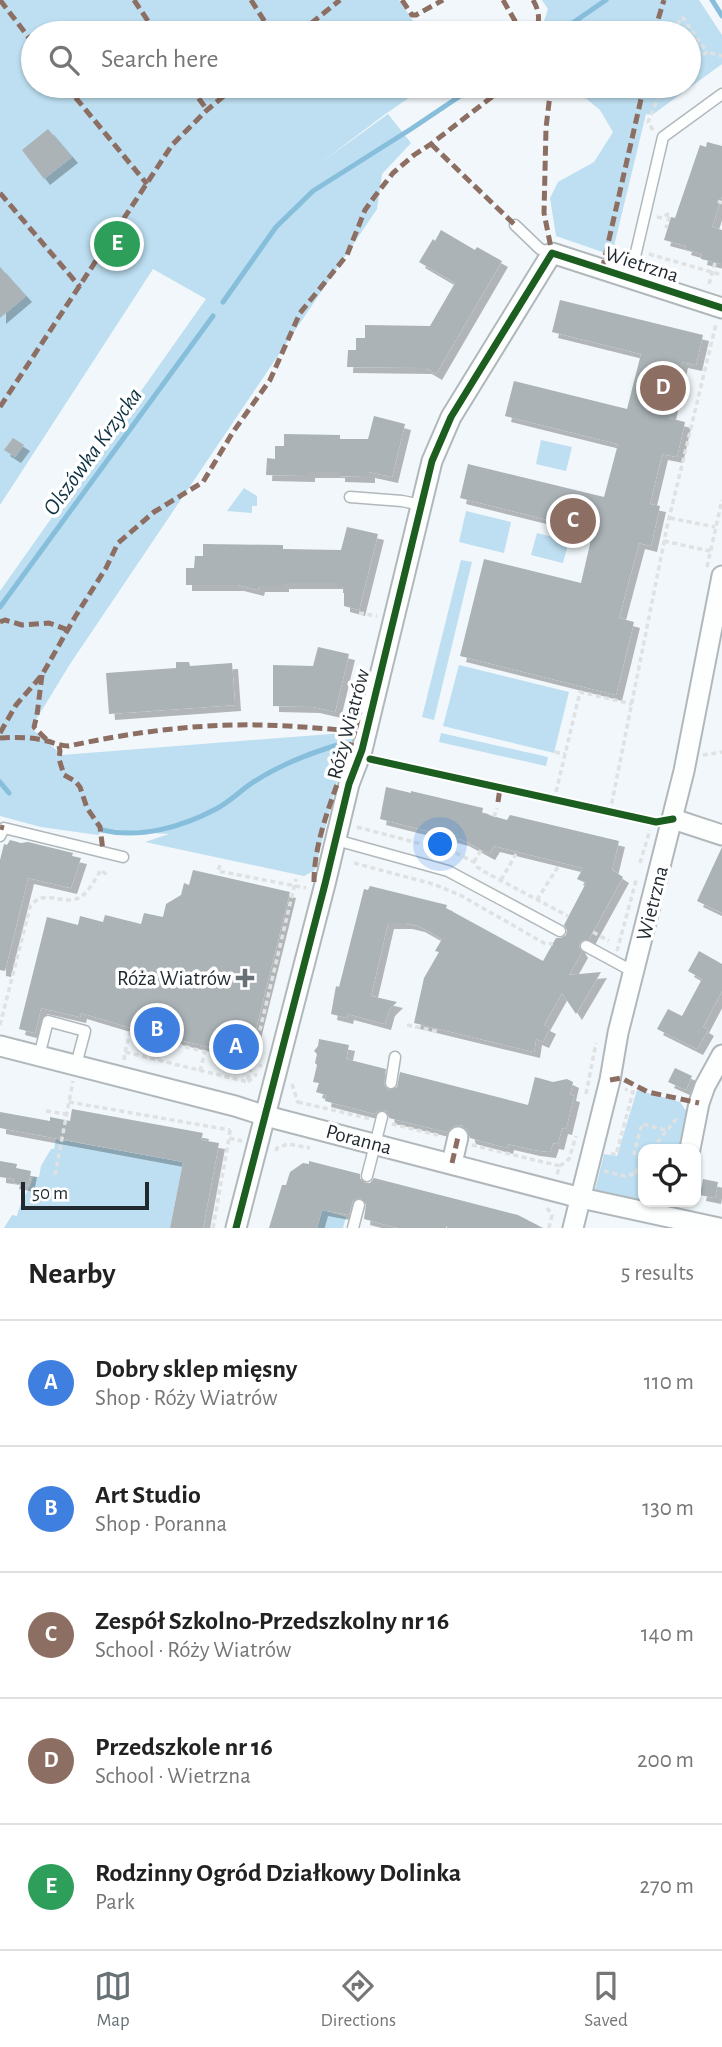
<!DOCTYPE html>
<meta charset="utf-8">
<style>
body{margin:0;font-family:"Alegreya Sans",sans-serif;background:#f2f2f2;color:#222}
.controls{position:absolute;right:21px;bottom:21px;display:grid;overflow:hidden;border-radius:14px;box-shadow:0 2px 5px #0004}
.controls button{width:63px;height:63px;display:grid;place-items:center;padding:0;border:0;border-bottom:2px solid #e0e0e0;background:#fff;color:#222;font:35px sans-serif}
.scale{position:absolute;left:21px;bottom:18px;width:128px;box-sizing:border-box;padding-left:7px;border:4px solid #1f292f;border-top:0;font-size:19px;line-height:24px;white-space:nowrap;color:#1f292f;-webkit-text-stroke:5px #fff;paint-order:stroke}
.you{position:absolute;left:441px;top:845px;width:24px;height:24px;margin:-18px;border:5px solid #fff;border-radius:50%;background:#1a73e8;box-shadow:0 0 0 10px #1a73e833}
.badge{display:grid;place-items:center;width:46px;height:46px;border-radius:50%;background:#687176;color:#fff;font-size:23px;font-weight:700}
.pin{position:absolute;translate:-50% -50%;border:4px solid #fff;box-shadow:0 2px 7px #0006}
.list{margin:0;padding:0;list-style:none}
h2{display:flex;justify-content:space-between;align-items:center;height:91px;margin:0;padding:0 28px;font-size:30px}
h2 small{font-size:23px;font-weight:400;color:#767676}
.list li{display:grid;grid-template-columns:46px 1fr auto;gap:21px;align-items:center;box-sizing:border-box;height:126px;padding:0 28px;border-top:2px solid #e0e0e0}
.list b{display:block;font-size:26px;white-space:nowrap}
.list p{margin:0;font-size:23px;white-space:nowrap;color:#767676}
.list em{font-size:23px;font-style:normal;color:#767676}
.icon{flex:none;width:38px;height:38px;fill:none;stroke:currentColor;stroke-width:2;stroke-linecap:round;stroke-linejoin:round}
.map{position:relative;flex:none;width:722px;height:1228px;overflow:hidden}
.search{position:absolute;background:#fff;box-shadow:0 2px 5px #0004;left:21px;right:21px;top:21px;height:77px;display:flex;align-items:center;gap:18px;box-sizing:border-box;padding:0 24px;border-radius:38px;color:#767676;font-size:26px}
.sheet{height:721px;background:#fff}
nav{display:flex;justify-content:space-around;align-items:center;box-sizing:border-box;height:98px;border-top:2px solid #e0e0e0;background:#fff;font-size:19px;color:#767676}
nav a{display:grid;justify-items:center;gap:4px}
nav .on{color:#687176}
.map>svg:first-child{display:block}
</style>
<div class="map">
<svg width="722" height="1228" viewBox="0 0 722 1228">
<defs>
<filter id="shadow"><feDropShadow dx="6" dy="6" stdDeviation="0" flood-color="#0004"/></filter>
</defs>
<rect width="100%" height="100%" fill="#f1f7fa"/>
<g fill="#bddff1">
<polygon points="0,0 399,0 421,33 33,33 33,86 426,86 384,115 319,164 388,114 411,143 382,174 377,209 70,664 31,728 62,755 357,732 350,752 344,753 315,870 304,876 145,842 169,834 134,832 105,828 98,835 41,827 0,816 0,591 206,299 153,269 0,505"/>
<polygon points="542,0 699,0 722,35 722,64 652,115 646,114 613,250 611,255 556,236 550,198 558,182 594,162 613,132 600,110 571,86 689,86 689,33 540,33 548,9"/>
<polygon points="541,440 572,447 566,471 536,464"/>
<polygon points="244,488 257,496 257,506 252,506 252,513 227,511"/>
<polygon points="466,511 511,522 504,553 459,542"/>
<polygon points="537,533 569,541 563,563 531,555"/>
<polygon points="461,560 472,562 434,720 422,717"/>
<polygon points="459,665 569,692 554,753 443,726"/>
<polygon points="441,733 548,757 546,766 439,742"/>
<polygon points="637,1090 680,1102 689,1115 682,1149 643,1149 643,1202 670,1202 667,1208 597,1195 598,1191 595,1190 604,1154 617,1156"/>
<path d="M 56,1139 L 183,1162 L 170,1228 L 4,1228 L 12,1215 L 17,1216 C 20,1201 30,1190 33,1177 L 39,1177 L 41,1166 L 51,1149 L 54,1149 Z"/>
<polygon points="322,1210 346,1217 343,1228 317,1228"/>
</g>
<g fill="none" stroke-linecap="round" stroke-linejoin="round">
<g stroke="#87bedb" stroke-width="5">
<polyline points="712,0 722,16"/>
<polyline points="558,33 606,0"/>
<polyline points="223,302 276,227 313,191 411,129 475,86"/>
<polyline points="0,607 213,316"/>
<polyline points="0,782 9,793"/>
<path d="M 102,830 C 140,839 182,827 216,809 C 230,802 242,789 255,781 C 283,763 313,752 344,743"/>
</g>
</g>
<g fill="#abb3b7" filter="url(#shadow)">
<polygon points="48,129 72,157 44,179 22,150"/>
<polygon points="707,142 722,146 722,196 712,227 722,230 722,264 701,259 702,254 685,249 686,246 664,240 671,217 675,218 700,145 706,147"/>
<polygon points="441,230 475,250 477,247 502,261 436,374 426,368 347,367 348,350 356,350 356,338 365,338 365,325 430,326 455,283 419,262 433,239 435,241"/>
<polygon points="0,267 26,296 0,318"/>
<polygon points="560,300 703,335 696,365 682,362 669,418 685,422 677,457 662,454 650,504 660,506 651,546 639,543 619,618 634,622 616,695 460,656 484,559 581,583 593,531 460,498 468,464 604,497 618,444 505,416 514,381 627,409 641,354 552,332"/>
<polygon points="374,416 405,424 392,477 369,472 369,477 339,476 339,472 309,472 309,476 266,475 267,458 275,459 275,446 284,446 284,434 340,435 340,439 368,439"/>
<polygon points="13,438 24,445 15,457 4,450"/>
<polygon points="347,527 378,534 359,610 344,606 344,587 337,587 337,583 283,583 283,586 259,586 258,590 238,585 186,585 186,568 194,568 195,556 203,556 203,544 283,545 283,549 341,550"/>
<polygon points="318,647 349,654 335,712 314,707 273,706 273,665 313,666"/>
<polygon points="176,662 189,662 190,666 232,663 235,705 109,714 106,673 176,668"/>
<polygon points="386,787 411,793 411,791 483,808 482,813 507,820 510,815 619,841 612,870 623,877 589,939 585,939 580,942 579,947 582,952 569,975 601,972 576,1014 562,993 544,1025 550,1028 543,1042 536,1039 534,1052 414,1023 424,978 439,952 435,951 442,939 419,926 406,923 388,923 371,996 397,1002 389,1010 385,1024 348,1014 347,1018 331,1014 336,986 339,987 364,889 368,890 370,886 447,905 446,908 543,961 556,938 561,938 566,935 567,930 564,925 586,883 577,879 583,868 494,846 489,854 463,840 380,819"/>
<polygon points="10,840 21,843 28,842 73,853 72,856 81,858 71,888 28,878 5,971 0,970 0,860 4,844 7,845"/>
<polygon points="722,847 722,913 697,901"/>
<polygon points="193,870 290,892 249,1057 131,1028 81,1013 80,1017 41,1008 35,1033 19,1029 47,917 78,925 80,916 103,922 105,915 141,924 144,913 163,917 166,904 181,895 184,883 189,885"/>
<polygon points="699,951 722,964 722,991 703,1027 708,1030 697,1049 657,1029 668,1009 682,1016 702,979 688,971"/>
<polygon points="319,1039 349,1045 346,1059 386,1069 384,1085 389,1090 397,1087 400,1072 528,1105 535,1077 553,1082 567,1079 573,1082 570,1095 574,1096 566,1129 562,1128 558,1144 553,1143 550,1152 534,1150 508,1144 507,1148 470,1138 467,1129 461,1125 454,1126 447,1132 389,1118 388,1112 384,1110 379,1110 375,1114 325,1101 326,1095 316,1092 319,1083 313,1082 317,1065 315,1063 317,1054 314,1051 318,1046"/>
<polygon points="675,1068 692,1076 686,1090 668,1082"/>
<polygon points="72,1109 203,1133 201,1140 219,1143 203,1228 170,1228 183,1162 0,1128 0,1112 50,1121 50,1117 70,1121"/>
<polygon points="0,1161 17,1164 16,1168 31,1171 28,1186 13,1183 14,1179 0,1177"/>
<polygon points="309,1161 360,1174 360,1179 365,1183 370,1183 374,1178 518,1215 543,1228 398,1228 364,1219 366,1204 360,1198 353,1200 349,1215 322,1210 317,1228 269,1228 282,1185 286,1185 290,1172 303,1163 309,1164"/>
<polygon points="703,1179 718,1182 715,1198 700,1195"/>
</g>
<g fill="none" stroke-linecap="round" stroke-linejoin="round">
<g stroke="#b1b8bc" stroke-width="13">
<g id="service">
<polyline points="515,225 540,249 552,253"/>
<polyline points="630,278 663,137 722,94"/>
<polyline points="350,497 402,501 421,505"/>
<polyline points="0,836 4,828 123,857"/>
<polyline points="336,840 448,871 560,931"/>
<polyline points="586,946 634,972"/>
<polyline points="39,1056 48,1021 85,1031 76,1065"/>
<polyline points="391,1083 395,1057"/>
<polyline points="367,1176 382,1117"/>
<polyline points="353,1228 359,1205"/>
</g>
</g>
<g stroke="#b1b8bc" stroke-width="23">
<g id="minor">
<polyline points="673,819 722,835"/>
<polyline points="0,1046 235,1106 266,1116 581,1198 719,1228"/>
<polyline points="690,1149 699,1103 705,1086 722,1055"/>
<polyline points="452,1163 458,1137"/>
<polyline points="236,1228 325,884 349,784 362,750 432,461 451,417 552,253 722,308"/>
<polyline points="573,1228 610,1080 618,1033 684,771 722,576"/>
</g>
</g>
<g stroke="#dfe1e2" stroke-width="3.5" stroke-dasharray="5 3.5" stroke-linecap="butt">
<polyline points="676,33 680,18 683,18 707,52"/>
<polyline points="689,65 707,52 722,56"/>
<polyline points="653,130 648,122 663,86"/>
<polyline points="718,201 722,203"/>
<polyline points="657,217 662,218 668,214 670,214 666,228"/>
<polyline points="649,254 722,275"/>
<polyline points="709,284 715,263"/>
<polyline points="670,518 715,527"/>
<polyline points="664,541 710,551"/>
<polyline points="707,567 722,500"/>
<polyline points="359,613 377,616"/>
<polyline points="555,752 565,754"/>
<polyline points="703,755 722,752"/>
<polyline points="554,800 580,692 632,704"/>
<polyline points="610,812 667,527 716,324"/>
<polyline points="494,817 497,808"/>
<polyline points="357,827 456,853 474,862 477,867 483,871 568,916"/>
<polyline points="474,862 481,850"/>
<polyline points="354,863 433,884 460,895 544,943 553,944"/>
<polyline points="640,863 650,830"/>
<polyline points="220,865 218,871 306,888"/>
<polyline points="501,880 516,854"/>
<polyline points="537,900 559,865"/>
<polyline points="593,932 609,941"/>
<polyline points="617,951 637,877"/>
<path d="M 0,1025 L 30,907 C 42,888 59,904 76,899 C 87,896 95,879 101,870 L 107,875"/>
<polyline points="407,1025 440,1032"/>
<polyline points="125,1052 130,1033 262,1066"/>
<polyline points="157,1059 162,1041"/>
<polyline points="124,1060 125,1052 248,1082"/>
<polyline points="200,1071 205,1052"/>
<polyline points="248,1080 296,879"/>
<polyline points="248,1082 257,1074"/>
<polyline points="292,1084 298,1103"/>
<polyline points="586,1094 596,1043"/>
<polyline points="69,1102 230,1130"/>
<polyline points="298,1102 371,1119"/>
<polyline points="46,1111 66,1114"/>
<polyline points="392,1124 442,1136"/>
<polyline points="230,1130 229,1138 242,1141"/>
<polyline points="472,1145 560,1166"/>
<polyline points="652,1149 677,1118"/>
<polyline points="276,1151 277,1148 288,1144 310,1148"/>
<polyline points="611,1153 616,1155 633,1092 625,1089"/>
<polyline points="643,1159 634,1153 642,1124 666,1130"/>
<polyline points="604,1171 625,1176 643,1172"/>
<polyline points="635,1173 643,1161"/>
<polyline points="557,1174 560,1166 569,1159 576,1136"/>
<polyline points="55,1175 73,1081"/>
<polyline points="547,1208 552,1215 549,1228"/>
<polyline points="213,1228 229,1138"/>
<polyline points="446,1228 447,1228"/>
</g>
<use href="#service" stroke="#fdfefe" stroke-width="10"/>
<use href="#minor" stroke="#fdfefe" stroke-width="19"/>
<g stroke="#8d6e63" stroke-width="5" stroke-dasharray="10 5" stroke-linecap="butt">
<polyline points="0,0 33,43"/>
<polyline points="134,0 156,33"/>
<polyline points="251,0 272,33"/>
<polyline points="402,0 412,15 416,15 443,0"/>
<polyline points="503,0 522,33"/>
<path d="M 533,0 C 540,12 540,21 535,33"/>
<polyline points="299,33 340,0"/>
<polyline points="654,33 664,0"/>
<polyline points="66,86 147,184"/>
<polyline points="190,86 207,110"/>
<polyline points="551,86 546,128 544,213 552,253"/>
<polyline points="431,144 515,225"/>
<polyline points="0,193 80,287"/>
<polyline points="602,270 644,86"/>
<polyline points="0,407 172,145 207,110 236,86"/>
<polyline points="0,622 5,620 22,625 49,623 68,630"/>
<polyline points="42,675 37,715 34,727 48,741"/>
<polyline points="0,733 16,705 42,675 75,617 106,568 118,543 154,512 203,482 233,432 270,380 300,313 347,255 365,210 375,196 393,173 414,155 431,144 506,86"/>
<path d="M 0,738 C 15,737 31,737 47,741 C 55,743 60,746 69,746 C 124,734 179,726 236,725 C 275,724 315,728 355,731 L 360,712"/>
<polyline points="59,746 60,751 59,759 64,775 75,781 80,787 87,808 100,827 103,851"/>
<polyline points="498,802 500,788"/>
<polyline points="0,827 4,828"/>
<path d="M 314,882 C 314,831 342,779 355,731"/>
<polyline points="610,1080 621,1078 648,1092 699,1103"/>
<polyline points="452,1163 458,1137"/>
</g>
<g stroke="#fff" stroke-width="11">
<g id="cycleway">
<polyline points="370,759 656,822 673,819"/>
<polyline points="236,1228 325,884 349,784 362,750 432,461 451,417 552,253 722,308"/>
</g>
</g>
<use href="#cycleway" stroke="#1b5e20" stroke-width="7"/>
</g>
<path fill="#687176" stroke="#fff" stroke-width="2.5" d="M241.5 967.5h7v7h7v7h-7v7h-7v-7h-7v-7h7z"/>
<g text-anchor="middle" stroke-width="7" stroke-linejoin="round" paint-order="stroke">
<g font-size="21" fill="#1f292f" stroke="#fff">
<text transform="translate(642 264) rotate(18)" y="7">Wietrzna</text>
<text transform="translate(348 724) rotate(-75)" y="7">Róży Wiatrów</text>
<text transform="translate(652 903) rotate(-76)" y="7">Wietrzna</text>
<text transform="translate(359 1139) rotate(15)" y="7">Poranna</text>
</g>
<g font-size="21" fill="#1f292f" stroke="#fff" text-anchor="end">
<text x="231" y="985">Róża Wiatrów</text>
</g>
<g font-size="23" font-style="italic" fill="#0f3344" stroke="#fff">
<text transform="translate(92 451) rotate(-54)" y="8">Olszówka Krzycka</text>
</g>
</g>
</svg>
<div class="controls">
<button><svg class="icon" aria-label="locate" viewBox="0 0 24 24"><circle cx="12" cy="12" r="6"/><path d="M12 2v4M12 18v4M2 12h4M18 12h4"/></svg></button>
</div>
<div class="scale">50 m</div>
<div class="you"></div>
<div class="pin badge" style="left:236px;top:1047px;background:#3f7fe0">A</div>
<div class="pin badge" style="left:157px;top:1030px;background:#3f7fe0">B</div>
<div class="pin badge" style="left:573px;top:521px;background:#8d6e63">C</div>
<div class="pin badge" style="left:663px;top:388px;background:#8d6e63">D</div>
<div class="pin badge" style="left:117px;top:244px;background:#2e9e5b">E</div>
<div class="search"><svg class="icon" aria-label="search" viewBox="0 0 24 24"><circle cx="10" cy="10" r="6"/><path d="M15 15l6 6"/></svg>Search here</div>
</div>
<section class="sheet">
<h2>Nearby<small>5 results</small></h2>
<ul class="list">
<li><span class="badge" style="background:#3f7fe0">A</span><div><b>Dobry sklep mięsny</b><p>Shop · Róży Wiatrów</p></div><em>110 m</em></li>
<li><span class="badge" style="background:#3f7fe0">B</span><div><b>Art Studio</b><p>Shop · Poranna</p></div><em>130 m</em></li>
<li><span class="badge" style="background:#8d6e63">C</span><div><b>Zespół Szkolno-Przedszkolny nr 16</b><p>School · Róży Wiatrów</p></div><em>140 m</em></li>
<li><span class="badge" style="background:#8d6e63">D</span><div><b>Przedszkole nr 16</b><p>School · Wietrzna</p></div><em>200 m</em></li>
<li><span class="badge" style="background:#2e9e5b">E</span><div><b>Rodzinny Ogród Działkowy Dolinka</b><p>Park</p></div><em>270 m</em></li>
</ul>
</section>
<nav>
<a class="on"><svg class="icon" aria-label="map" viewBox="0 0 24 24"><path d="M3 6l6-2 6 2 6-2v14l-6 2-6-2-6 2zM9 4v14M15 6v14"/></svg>Map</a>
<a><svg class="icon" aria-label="directions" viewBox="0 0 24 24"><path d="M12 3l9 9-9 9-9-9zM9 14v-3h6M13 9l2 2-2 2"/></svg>Directions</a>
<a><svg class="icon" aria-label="saved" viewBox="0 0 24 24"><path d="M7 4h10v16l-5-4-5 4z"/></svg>Saved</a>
</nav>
